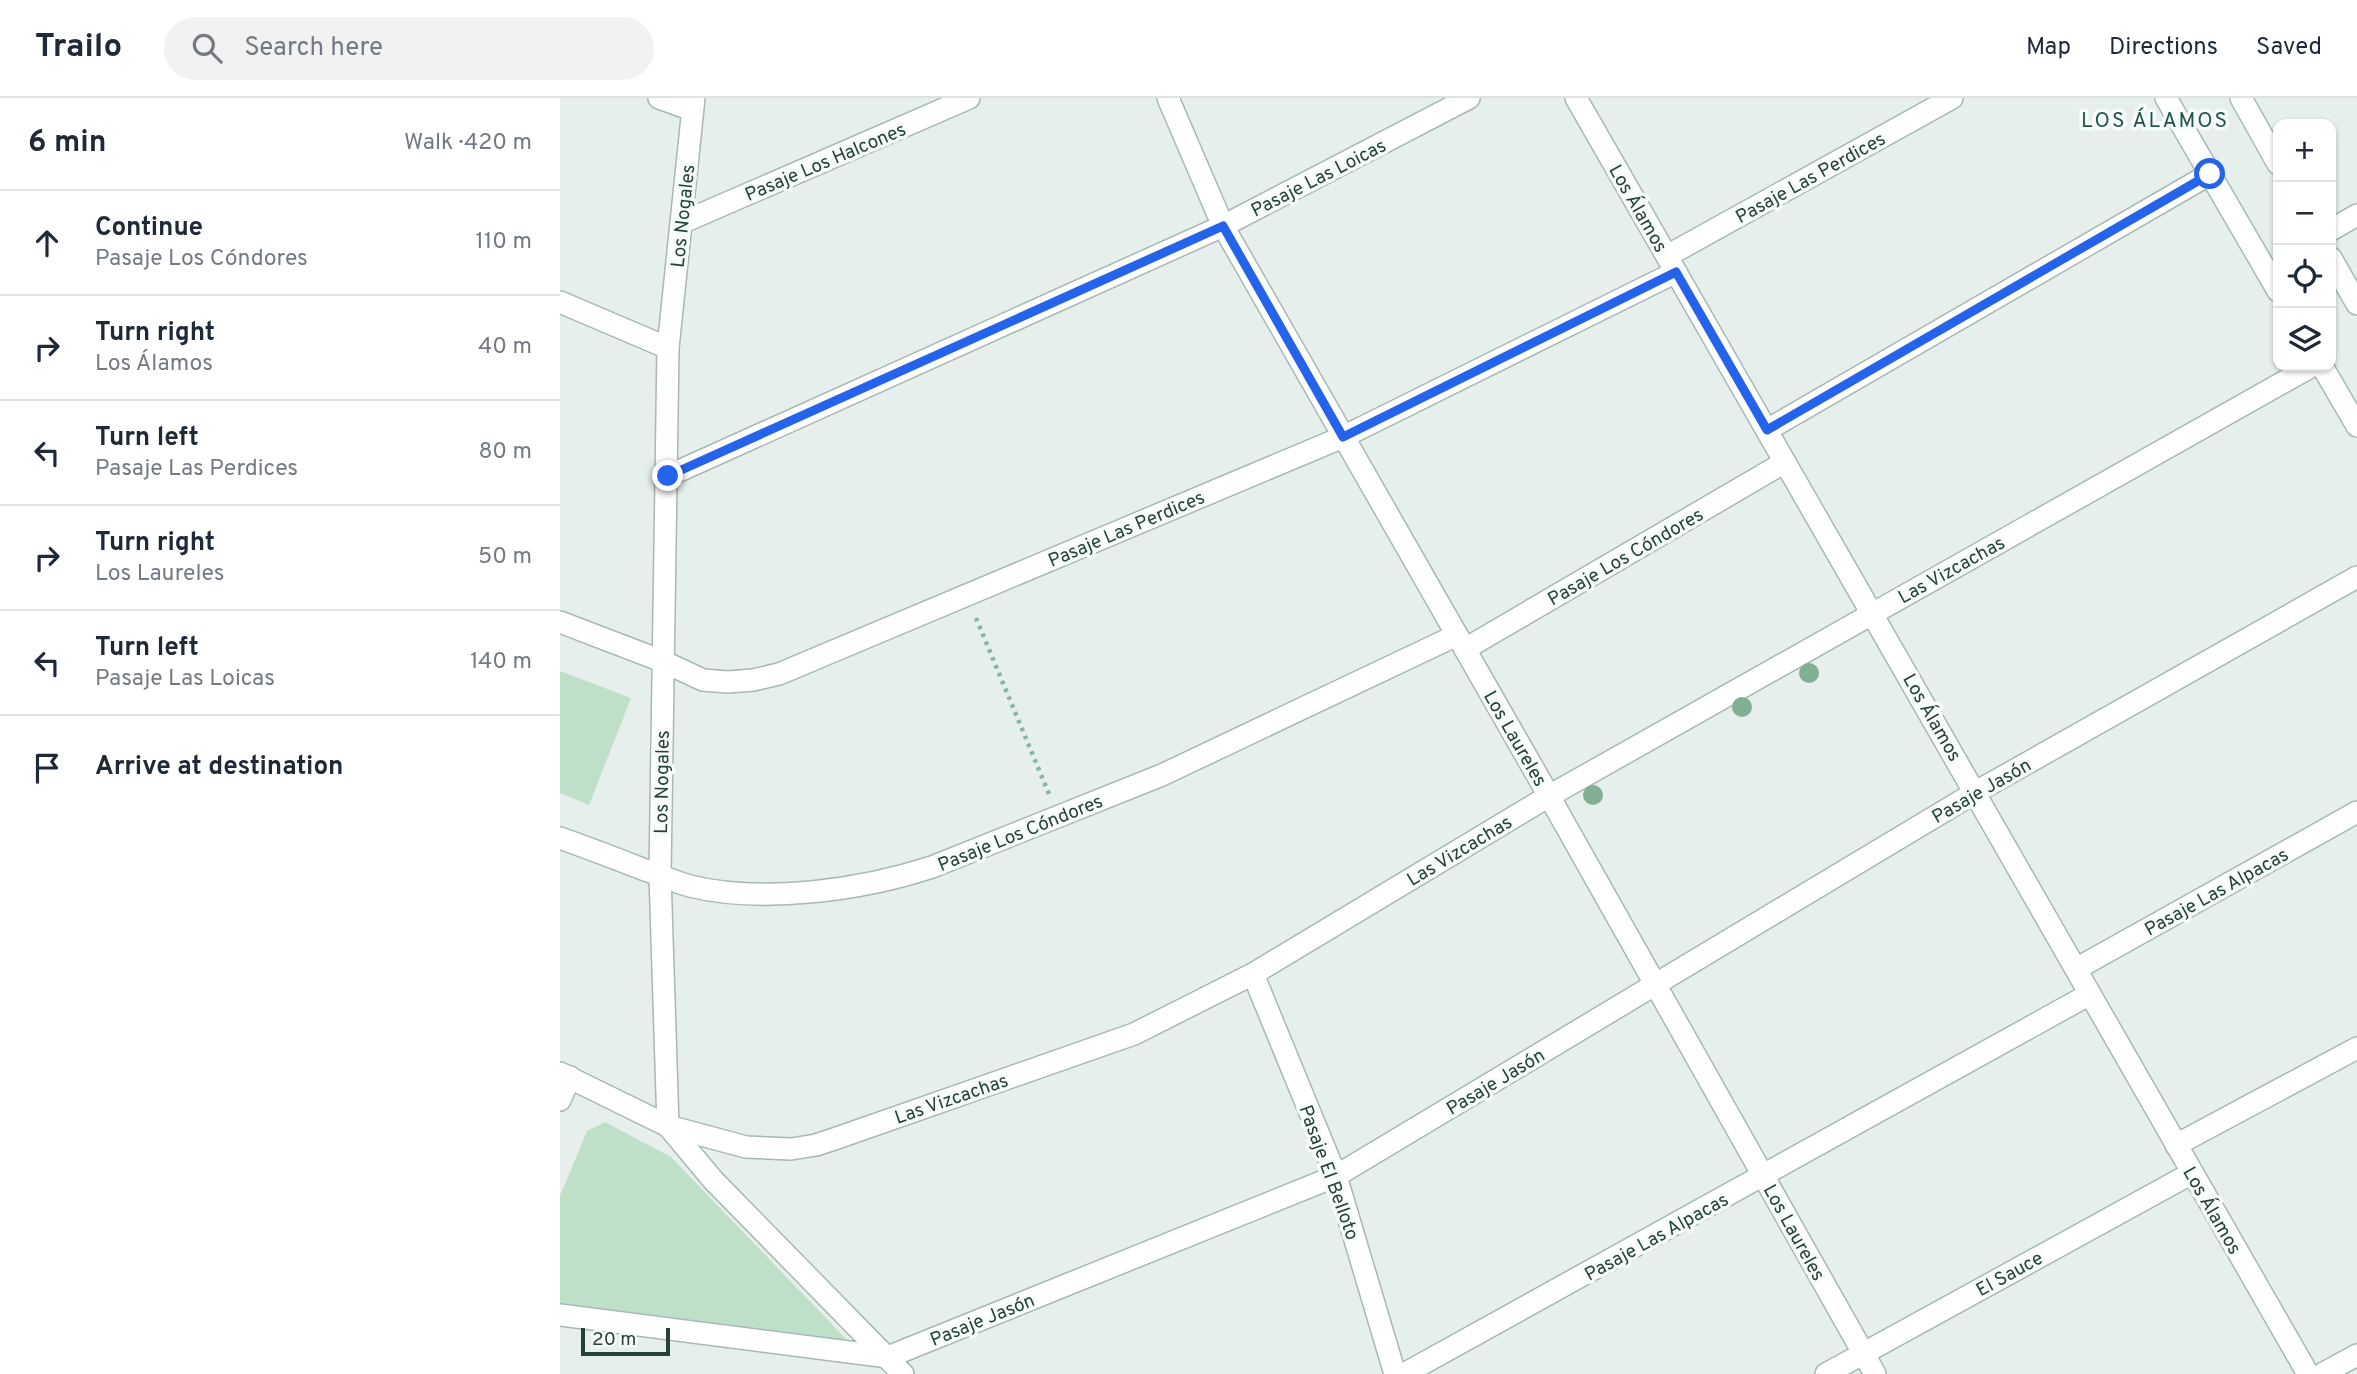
<!DOCTYPE html>
<meta charset="utf-8">
<style>
body{margin:0;font-family:Overpass,sans-serif;background:#f2f2f3;color:#1f2937}
.controls{position:absolute;right:21px;top:21px;display:grid;overflow:hidden;border-radius:14px;box-shadow:0 2px 5px #0004}
.controls button{width:63px;height:63px;display:grid;place-items:center;padding:0;border:0;border-bottom:2px solid #e0e1e3;background:#fff;color:#1f2937;font:35px sans-serif}
.scale{position:absolute;left:21px;bottom:18px;width:89px;box-sizing:border-box;padding-left:7px;border:4px solid #24423a;border-top:0;font-size:19px;line-height:24px;white-space:nowrap;color:#24423a;-webkit-text-stroke:5px #f7fbf9;paint-order:stroke}
.stop{position:absolute;width:21px;height:21px;margin:-16px;border:5px solid #2563eb;border-radius:50%;background:#fff}
.stop.end{background:#2563eb;border-color:#fff;box-shadow:0 2px 7px #0008}
.list{margin:0;padding:0;list-style:none}
h2{display:flex;justify-content:space-between;align-items:center;height:91px;margin:0;padding:0 28px;font-size:30px}
h2 small{font-size:23px;font-weight:400;color:#747a83}
.list li{display:grid;grid-template-columns:46px 1fr auto;gap:21px;align-items:center;box-sizing:border-box;height:105px;padding:0 28px;border-top:2px solid #e0e1e3}
.list b{display:block;font-size:26px;white-space:nowrap}
.list p{margin:0;font-size:23px;white-space:nowrap;color:#747a83}
.list em{font-size:23px;font-style:normal;color:#747a83}
.icon{flex:none;width:38px;height:38px;fill:none;stroke:currentColor;stroke-width:2;stroke-linecap:round;stroke-linejoin:round}
.map{position:relative;flex:none;width:1797px;height:1276px;overflow:hidden}
header{display:flex;align-items:center;gap:42px;box-sizing:border-box;height:98px;padding:0 35px;background:#fff;border-bottom:2px solid #e0e1e3}
header strong{font-size:33px}
nav{display:flex;gap:38px;margin-inline-start:auto;font-size:24px}
.search{width:490px;height:63px;background:#f2f2f3;display:flex;align-items:center;gap:18px;box-sizing:border-box;padding:0 24px;border-radius:38px;color:#747a83;font-size:26px}
main{display:flex}
aside{flex:1;background:#fff}
.map>svg:first-child{display:block}
</style>
<header>
<strong>Trailo</strong>
<div class="search"><svg class="icon" aria-label="search" viewBox="0 0 24 24"><circle cx="10" cy="10" r="6"/><path d="M15 15l6 6"/></svg>Search here</div>
<nav><a>Map</a><a>Directions</a><a>Saved</a></nav>
</header>
<main>
<aside>
<h2>6 min<small>Walk · 420 m</small></h2>
<ul class="list">
<li><svg class="icon" aria-label="ahead" viewBox="0 0 24 24"><path d="M12 20V5M6 11l6-6 6 6"/></svg><div><b>Continue</b><p>Pasaje Los Cóndores</p></div><em>110 m</em></li>
<li><svg class="icon" aria-label="right" viewBox="0 0 24 24"><path d="M7 20v-9h11M14 6l5 5-5 5"/></svg><div><b>Turn right</b><p>Los Álamos</p></div><em>40 m</em></li>
<li><svg class="icon" aria-label="left" viewBox="0 0 24 24"><path d="M17 20v-9H6M10 6l-5 5 5 5"/></svg><div><b>Turn left</b><p>Pasaje Las Perdices</p></div><em>80 m</em></li>
<li><svg class="icon" aria-label="right" viewBox="0 0 24 24"><path d="M7 20v-9h11M14 6l5 5-5 5"/></svg><div><b>Turn right</b><p>Los Laureles</p></div><em>50 m</em></li>
<li><svg class="icon" aria-label="left" viewBox="0 0 24 24"><path d="M17 20v-9H6M10 6l-5 5 5 5"/></svg><div><b>Turn left</b><p>Pasaje Las Loicas</p></div><em>140 m</em></li>
<li><svg class="icon" aria-label="arrive" viewBox="0 0 24 24"><path d="M6 21V4h12l-3 4 3 4H6"/></svg><div><b>Arrive at destination</b></div></li>
</ul>
</aside>
<div class="map">
<svg width="1797" height="1276" viewBox="0 0 1797 1276">
<rect width="100%" height="100%" fill="#e6efeb"/>
<g fill="#bfe0c8">
<polygon points="0,573 71,600 29,707 0,695"/>
<polygon points="45,1024 111,1059 287,1242 0,1205 0,1098 27,1033"/>
</g>
<g fill="none" stroke-linecap="round" stroke-linejoin="round">
<g stroke="#a8b8b2" stroke-width="24">
<g id="street">
<polyline points="99,0 132,12"/>
<polyline points="134,0 108,250 100,777 108,1028 153,1082 343,1276"/>
<polyline points="608,0 663,128 989,698 1315,1276"/>
<polyline points="1016,0 1748,1276"/>
<polyline points="121,125 409,0"/>
<polyline points="1771,132 1797,117"/>
<polyline points="1107,158 1392,0"/>
<polyline points="0,204 108,250"/>
<polyline points="1207,332 1650,76"/>
<polyline points="108,378 663,128 909,0"/>
<polyline points="0,524 102,563 143,582 168,584 193,582 219,576 783,339 1116,174"/>
<polyline points="905,551 1225,364"/>
<path d="M 0,740 C 28,750 57,761 85,772 C 100,777 115,784 130,788 C 202,806 302,792 372,769 L 602,677 L 897,537"/>
<polyline points="1516,871 1797,714"/>
<polyline points="693,876 776,1078 835,1276"/>
<polyline points="0,975 108,1028 186,1049 231,1051 256,1047 280,1039 574,936 693,876 989,698 1752,268"/>
<polyline points="0,1002 10,979"/>
<polyline points="1616,1047 1797,950"/>
<polyline points="0,1217 328,1259 776,1078 1416,694 1797,479"/>
<polyline points="844,1276 1530,896"/>
<polyline points="1266,1276 1632,1075"/>
<polyline points="1762,1276 1797,1257"/>
</g>
</g>
<g stroke="#a4bbb3" stroke-width="24">
<g id="secondary">
<polyline points="1606,0 1718,193"/>
<polyline points="1681,0 1718,66"/>
<polyline points="1771,160 1797,206"/>
<polyline points="1762,268 1797,328"/>
</g>
</g>
<polyline stroke="#86b3a5" stroke-width="4.5" stroke-dasharray="3.5 5" stroke-linecap="butt" points="416,520 489,696"/>
<use href="#street" stroke="#fff" stroke-width="21"/>
<use href="#secondary" stroke="#fff" stroke-width="21"/>
</g>
<g fill="#80af93">
<circle cx="1249" cy="575" r="10"/>
<circle cx="1182" cy="609" r="10"/>
<circle cx="1033" cy="697" r="10"/>
</g>
<g fill="none" stroke-linecap="round" stroke-linejoin="round">
<polyline stroke="#2563eb" stroke-width="9" points="108,378 663,128 783,339 1116,174 1207,332 1650,76"/>
</g>
<g text-anchor="middle" stroke-width="7" stroke-linejoin="round" paint-order="stroke">
<g font-size="19" fill="#24423a" stroke="#f7fbf9">
<text transform="translate(265 63) rotate(-23)" y="7">Pasaje Los Halcones</text>
<text transform="translate(758 79) rotate(-27)" y="7">Pasaje Las Loicas</text>
<text transform="translate(1250 79) rotate(-29)" y="7">Pasaje Las Perdices</text>
<text transform="translate(1079 110) rotate(60)" y="7">Los Álamos</text>
<text transform="translate(122 118) rotate(-84)" y="7">Los Nogales</text>
<text transform="translate(566 430) rotate(-23)" y="7">Pasaje Las Perdices</text>
<text transform="translate(1065 458) rotate(-30)" y="7">Pasaje Los Cóndores</text>
<text transform="translate(1391 471) rotate(-29)" y="7">Las Vizcachas</text>
<text transform="translate(1373 619) rotate(60)" y="7">Los Álamos</text>
<text transform="translate(956 640) rotate(60)" y="7">Los Laureles</text>
<text transform="translate(101 684) rotate(-89)" y="7">Los Nogales</text>
<text transform="translate(1421 692) rotate(-30)" y="7">Pasaje Jasón</text>
<text transform="translate(460 734) rotate(-22)" y="7">Pasaje Los Cóndores</text>
<text transform="translate(899 752) rotate(-31)" y="7">Las Vizcachas</text>
<text transform="translate(1656 793) rotate(-29)" y="7">Pasaje Las Alpacas</text>
<text transform="translate(935 983) rotate(-31)" y="7">Pasaje Jasón</text>
<text transform="translate(391 1000) rotate(-19)" y="7">Las Vizcachas</text>
<text transform="translate(770 1074) rotate(70)" y="7">Pasaje El Belloto</text>
<text transform="translate(1653 1112) rotate(60)" y="7">Los Álamos</text>
<text transform="translate(1235 1134) rotate(61)" y="7">Los Laureles</text>
<text transform="translate(1096 1138) rotate(-29)" y="7">Pasaje Las Alpacas</text>
<text transform="translate(1449 1175) rotate(-29)" y="7">El Sauce</text>
<text transform="translate(422 1221) rotate(-22)" y="7">Pasaje Jasón</text>
</g>
<g font-size="21" letter-spacing="2" fill="#1f5548" stroke="#f7fbf9">
<text x="1595" y="29">LOS ÁLAMOS</text>
</g>
</g>
</svg>
<div class="controls">
<button>+</button>
<button>−</button>
<button><svg class="icon" aria-label="locate" viewBox="0 0 24 24"><circle cx="12" cy="12" r="6"/><path d="M12 2v4M12 18v4M2 12h4M18 12h4"/></svg></button>
<button><svg class="icon" aria-label="layers" viewBox="0 0 24 24"><path d="M12 4l9 5-9 5-9-5zM3 14l9 5 9-5"/></svg></button>
</div>
<div class="scale">20 m</div>
<div class="stop" style="left:1650px;top:76px"></div>
<div class="stop end" style="left:108px;top:378px"></div>
</div>
</main>
